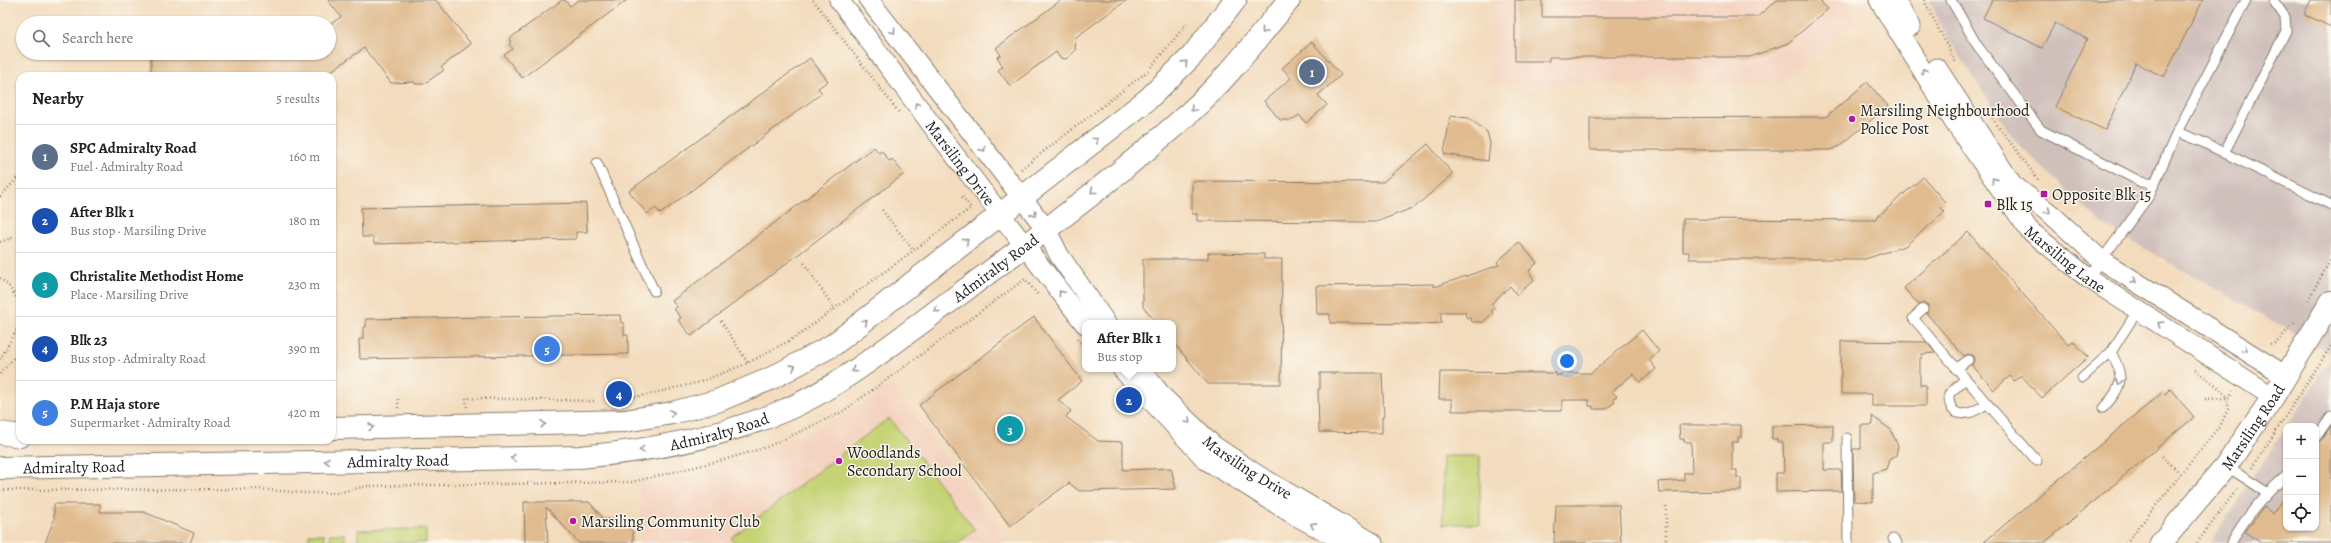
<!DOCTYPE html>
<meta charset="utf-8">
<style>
body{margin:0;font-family:Alegreya,serif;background:#f2f2f2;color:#222}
.controls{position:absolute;right:12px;bottom:12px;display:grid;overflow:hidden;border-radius:8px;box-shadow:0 1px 3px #0004}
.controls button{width:36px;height:36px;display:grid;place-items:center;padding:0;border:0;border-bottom:1px solid #e0e0e0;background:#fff;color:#222;font:20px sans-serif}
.you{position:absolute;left:1567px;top:361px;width:14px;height:14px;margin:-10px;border:3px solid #fff;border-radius:50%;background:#1a73e8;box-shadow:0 0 0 6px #1a73e833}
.badge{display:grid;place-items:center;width:26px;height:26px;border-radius:50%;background:#0b8043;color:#fff;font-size:13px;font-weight:700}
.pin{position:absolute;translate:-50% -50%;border:2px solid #fff;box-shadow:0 1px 4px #0006}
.popup{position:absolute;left:1082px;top:320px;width:94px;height:52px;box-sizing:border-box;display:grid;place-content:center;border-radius:8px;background:#fff;filter:drop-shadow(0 1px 3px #0005);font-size:13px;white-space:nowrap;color:#767676}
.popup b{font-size:15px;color:#222}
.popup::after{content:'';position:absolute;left:50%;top:100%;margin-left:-8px;border:8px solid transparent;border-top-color:#fff}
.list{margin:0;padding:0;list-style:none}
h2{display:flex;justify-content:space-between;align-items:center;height:52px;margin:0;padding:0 16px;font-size:17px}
h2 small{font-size:13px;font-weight:400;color:#767676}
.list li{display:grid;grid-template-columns:26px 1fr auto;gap:12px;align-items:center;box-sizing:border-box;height:64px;padding:0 16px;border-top:1px solid #e0e0e0}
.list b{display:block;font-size:15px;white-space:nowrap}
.list p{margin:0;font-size:13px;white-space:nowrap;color:#767676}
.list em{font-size:13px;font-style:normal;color:#767676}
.icon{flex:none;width:22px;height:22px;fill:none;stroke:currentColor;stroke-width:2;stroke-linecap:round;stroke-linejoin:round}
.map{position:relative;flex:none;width:2331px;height:543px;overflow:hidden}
.search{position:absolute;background:#fff;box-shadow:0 1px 3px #0004;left:16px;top:16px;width:320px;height:44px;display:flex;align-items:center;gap:10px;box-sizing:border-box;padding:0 14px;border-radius:22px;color:#767676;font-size:15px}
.panel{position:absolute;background:#fff;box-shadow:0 1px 3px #0004;left:16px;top:72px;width:320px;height:372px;border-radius:12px}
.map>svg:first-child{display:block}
</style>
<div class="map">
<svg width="2331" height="543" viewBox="0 0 2331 543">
<rect width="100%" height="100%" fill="#fbf7ec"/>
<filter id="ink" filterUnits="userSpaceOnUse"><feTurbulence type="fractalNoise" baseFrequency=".025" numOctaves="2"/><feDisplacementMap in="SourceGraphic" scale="8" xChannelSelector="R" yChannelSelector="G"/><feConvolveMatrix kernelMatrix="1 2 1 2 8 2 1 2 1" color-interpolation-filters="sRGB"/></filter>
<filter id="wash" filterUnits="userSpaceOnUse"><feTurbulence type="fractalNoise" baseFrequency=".012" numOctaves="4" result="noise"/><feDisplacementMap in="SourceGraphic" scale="16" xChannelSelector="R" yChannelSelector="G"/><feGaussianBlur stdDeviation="0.9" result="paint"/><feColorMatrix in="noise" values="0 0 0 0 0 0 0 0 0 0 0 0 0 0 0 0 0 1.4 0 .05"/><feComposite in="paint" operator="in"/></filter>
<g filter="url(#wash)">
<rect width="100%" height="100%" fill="#f3dcbd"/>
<g fill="#f4d3c0">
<polygon points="1490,0 1850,0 1857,19 1781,83 1487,84 1484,83 1490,78"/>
<polygon points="891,384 1010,543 641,543 639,482 692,473 766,450 841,417"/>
</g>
<g fill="#d0c0bc">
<polygon points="1930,0 2331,0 2331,354 2103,225 2015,141 1939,23"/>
<polygon points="2331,358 2331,543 2210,543 2286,427 2286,528 2316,528 2316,426 2287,426"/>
</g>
<g fill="#c5d375" stroke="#707848">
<polygon points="889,418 975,530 958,543 735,543 731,538"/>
<rect x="1443" y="456" width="37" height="68"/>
<polygon points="426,529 426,543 358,543 358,530"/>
<rect x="309" y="534" width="15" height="9"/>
<rect x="330" y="534" width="15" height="9"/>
</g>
<g id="blocks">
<g fill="#e0bb8f">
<polygon points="328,0 436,0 471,44 441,67 444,70 424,84 415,84 415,82 391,83 364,48 324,76 151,76 151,53 329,53 329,25 341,17"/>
<polygon points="562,0 565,0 570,6 578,0 627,0 522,78 504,55 513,49 509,44 511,42 509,39"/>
<polygon points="1061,0 1127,0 1076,37 1075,51 1066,59 1060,58 1056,52 1010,86 998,70 1003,66 997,57 1001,55 996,48"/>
<polygon points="1515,0 1542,0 1542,17 1757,17 1777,0 1819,0 1828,9 1788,43 1750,57 1549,57 1549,61 1515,61"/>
<polygon points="1992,0 2203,0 2164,77 2136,63 2105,130 2055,107 2087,39 2055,23 2042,48 1983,18"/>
<polygon points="2311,0 2331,0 2331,27 2304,14"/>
<polygon points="1312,42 1341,75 1318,95 1327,105 1306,123 1299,115 1292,120 1280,120 1264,101 1291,78 1282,68"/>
<polygon points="810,58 828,81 818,88 822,93 660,214 656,208 647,214 629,191"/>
<polygon points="1867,82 1888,106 1840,146 1831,150 1590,150 1590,118 1826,117"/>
<polygon points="1450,116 1469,118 1487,132 1490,143 1488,161 1444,154"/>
<polygon points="1428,144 1453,174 1415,207 1376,222 1197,221 1197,214 1192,214 1192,181 1383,182"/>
<polygon points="874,147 879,153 882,151 889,161 892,159 904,174 691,336 678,320 681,318 674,309 677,307 672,301"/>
<polygon points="1923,177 1945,202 1940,207 1945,212 1905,246 1865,259 1689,259 1689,252 1683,252 1683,219 1874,220"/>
<polygon points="586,203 587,232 576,232 576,239 374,244 373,237 362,237 361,208"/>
<polygon points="1968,232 2068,345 2073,341 2088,357 2042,398 2021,375 2014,381 2010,376 1994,390 1972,365 1974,360 1973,356 1968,354 1964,356 1927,314 1928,305 1924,303 1919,305 1904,288"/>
<polygon points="1519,242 1537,263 1529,271 1534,280 1517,295 1510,286 1491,304 1495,308 1491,311 1493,313 1483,322 1472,322 1471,319 1466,317 1465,312 1441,312 1441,323 1424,324 1330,323 1330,314 1317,314 1316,286 1434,284 1434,287 1499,265 1497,262"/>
<polygon points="1208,253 1264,254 1264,259 1282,259 1281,384 1208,384 1173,342 1173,323 1157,323 1143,307 1143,259 1208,259"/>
<polygon points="620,315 621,323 624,323 624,335 628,335 628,354 360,359 359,339 363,339 363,327 366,327 366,319"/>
<polygon points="1034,317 1082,381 1058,400 1071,411 1066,417 1098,441 1123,442 1123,470 1171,468 1176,489 1079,491 1069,483 1010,526 919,405"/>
<polygon points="1642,330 1659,351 1649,360 1656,369 1640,382 1633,374 1612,392 1617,396 1613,399 1615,402 1606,409 1593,409 1593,406 1589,406 1589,400 1562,400 1562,411 1452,411 1452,399 1439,399 1440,372 1556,373 1556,376 1565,373 1591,373"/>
<polygon points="1841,341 1926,342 1935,353 1922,354 1922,358 1920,358 1920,385 1926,385 1926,406 1872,406 1872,394 1841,394"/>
<polygon points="1320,373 1382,373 1384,417 1382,417 1382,433 1319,432 1318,389 1320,389"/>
<polygon points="2170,389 2194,417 2066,525 2044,543 1983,543 2163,392 2165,394"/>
<polygon points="1872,416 1891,430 1898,446 1896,455 1889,460 1886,469 1873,473 1873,502 1854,501 1853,449 1861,449 1861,425 1873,425"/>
<polygon points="1679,425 1741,425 1741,437 1738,437 1738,442 1732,442 1732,470 1737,470 1737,478 1741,478 1741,491 1659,492 1658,482 1684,480 1684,473 1692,473 1691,442 1684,442 1684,439 1680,439"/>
<polygon points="1833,425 1833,442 1824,442 1824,470 1841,470 1842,491 1776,492 1776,473 1784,473 1783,442 1777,442 1777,439 1772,439 1772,426"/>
<polygon points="2331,426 2331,543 2261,543 2245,532 2264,507 2273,514 2286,496 2286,528 2316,528 2316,443 2321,440"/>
<polygon points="524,502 589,502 604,519 620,519 633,532 633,543 579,543 546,507 548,543 525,543"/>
<polygon points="54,504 100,504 100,512 144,512 194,533 190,543 45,543 54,520"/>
<polygon points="1556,505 1619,505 1621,543 1554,543"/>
</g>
</g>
</g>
<g filter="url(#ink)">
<use href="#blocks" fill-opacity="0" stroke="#887c6c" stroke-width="1"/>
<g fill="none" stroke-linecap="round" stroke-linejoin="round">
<g stroke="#887c6c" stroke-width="11">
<g id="lane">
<polyline points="1951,0 1977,45 2041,130 2141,182 2154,184"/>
<polyline points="2177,132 2198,140 2331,205"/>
<polyline points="2224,153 2286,31 2285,17 2273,0"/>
<polyline points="597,163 654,291"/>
<polyline points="2088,278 2149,196 2177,132 2246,0"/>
<polyline points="1923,309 1913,318 2037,461"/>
<polyline points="1956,369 1968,360"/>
<polyline points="2082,378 2111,352 2138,310"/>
<path d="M 1965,379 L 1949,394 C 1948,422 1971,415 1986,404"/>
<path d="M 2103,408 C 2123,387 2125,378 2111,352"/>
<polyline points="2316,437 2331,416"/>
<polyline points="1847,438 1848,542"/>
<polyline points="2226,466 2268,493"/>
<polyline points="1893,539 1897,543"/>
<path d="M 2231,543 C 2245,518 2265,494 2286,476"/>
</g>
</g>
<g stroke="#887c6c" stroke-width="21">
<g id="street">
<path id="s1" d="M 839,0 L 940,136 L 1085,324"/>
<polyline points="869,0 1046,229 1059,255 1106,323"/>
<path id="s2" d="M 1879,0 L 1954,122 L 2029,230 L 2088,278 L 2273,397"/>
<polyline points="1895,0 1911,26"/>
<polyline points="1937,68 2012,184 2052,215 2101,260 2286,376"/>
<polyline points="1122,369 1206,460 1296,516 1347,543"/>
<path id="s3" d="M 1141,369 L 1162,396 L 1214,446 L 1256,474 L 1373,543"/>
</g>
</g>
<g stroke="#887c6c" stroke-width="24">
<g id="secondary">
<path id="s4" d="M 2161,543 L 2226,466 L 2273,397 L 2331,302"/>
</g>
</g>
<g stroke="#887c6c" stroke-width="24">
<g id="primary">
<polyline points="332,428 625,421 672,413 717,401 770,379 833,345 1147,100 1192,56 1235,0"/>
<polyline points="0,433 20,436"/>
<path id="s5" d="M 0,468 L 580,457 C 650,451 718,438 783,411 C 841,387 902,336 953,299 C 1033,240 1114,180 1188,114 C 1226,80 1257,39 1289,0"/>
</g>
</g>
<g stroke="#887c6c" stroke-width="2.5" stroke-dasharray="1 3" stroke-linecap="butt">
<polyline points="813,0 900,114"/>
<polyline points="1924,0 1956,63"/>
<polyline points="1151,67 1188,22"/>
<polyline points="1992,118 2040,182"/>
<polyline points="1021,169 1148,71"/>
<polyline points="0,197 18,177"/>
<polyline points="882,210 913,250"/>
<polyline points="0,242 15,237"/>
<polyline points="804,263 835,310"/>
<polyline points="0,278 8,285 20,303"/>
<polyline points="2308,300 2331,259"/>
<polyline points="721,321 748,363"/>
<polyline points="1077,339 1085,349"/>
<polyline points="2270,344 2276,343 2295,322"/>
<polyline points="0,359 18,328"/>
<polyline points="2195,370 2217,386 2228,398"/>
<polyline points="0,374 18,353"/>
<polyline points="398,399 398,408"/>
<polyline points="2205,399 2228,398"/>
<polyline points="607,401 646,395 700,382 748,363 796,337 971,208 961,195"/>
<polyline points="467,407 466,398 594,401"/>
<polyline points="2162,456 2182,475"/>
<polyline points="2252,468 2331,346"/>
<polyline points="0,490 258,489 304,493 337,493 367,486 632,482 723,460 767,447 842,412 1025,279 1038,295"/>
<polyline points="1666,543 1666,506"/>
<polyline points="2126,543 2221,424 2228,409 2228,398 2233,391"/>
<polyline points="2197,543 2238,488"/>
</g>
<use href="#lane" stroke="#fff" stroke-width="9"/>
<use href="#street" stroke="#fff" stroke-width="19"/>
<use href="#secondary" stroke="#fff" stroke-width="22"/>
<use href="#primary" stroke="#fff" stroke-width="22"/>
</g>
<defs><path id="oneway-chevron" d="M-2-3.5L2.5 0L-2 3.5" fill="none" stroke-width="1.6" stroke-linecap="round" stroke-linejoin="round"/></defs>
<g stroke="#999">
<use href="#oneway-chevron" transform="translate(893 31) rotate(53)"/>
<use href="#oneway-chevron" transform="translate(1264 31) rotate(128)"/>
<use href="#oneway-chevron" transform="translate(1185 63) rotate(-44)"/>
<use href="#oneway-chevron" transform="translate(1924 71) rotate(-121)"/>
<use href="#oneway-chevron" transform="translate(917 105) rotate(-126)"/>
<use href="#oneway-chevron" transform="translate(1193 109) rotate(135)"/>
<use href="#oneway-chevron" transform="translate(1096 140) rotate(-38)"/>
<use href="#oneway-chevron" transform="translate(983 149) rotate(52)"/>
<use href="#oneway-chevron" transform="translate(1994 180) rotate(-125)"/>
<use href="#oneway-chevron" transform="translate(1093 191) rotate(141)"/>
<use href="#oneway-chevron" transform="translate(2048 211) rotate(38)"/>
<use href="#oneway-chevron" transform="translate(1034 214) rotate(52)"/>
<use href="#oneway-chevron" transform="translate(966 241) rotate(-39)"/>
<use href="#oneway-chevron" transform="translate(2134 281) rotate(32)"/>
<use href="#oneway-chevron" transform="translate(1061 293) rotate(-128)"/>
<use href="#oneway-chevron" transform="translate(937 310) rotate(143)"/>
<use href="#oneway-chevron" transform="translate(865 322) rotate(-39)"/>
<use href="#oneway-chevron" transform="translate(2160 324) rotate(-148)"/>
<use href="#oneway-chevron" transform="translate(2245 349) rotate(32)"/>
<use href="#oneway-chevron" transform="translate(793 367) rotate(-28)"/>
<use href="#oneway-chevron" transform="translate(854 370) rotate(146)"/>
<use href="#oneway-chevron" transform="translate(2119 382) rotate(99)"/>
<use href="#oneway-chevron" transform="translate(672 413) rotate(-12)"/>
<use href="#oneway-chevron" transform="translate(1188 421) rotate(44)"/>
<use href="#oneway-chevron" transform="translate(543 424) rotate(-1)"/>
<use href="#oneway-chevron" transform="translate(371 427) rotate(-1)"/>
<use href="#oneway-chevron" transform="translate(642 450) rotate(171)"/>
<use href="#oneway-chevron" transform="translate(513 458) rotate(179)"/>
<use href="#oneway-chevron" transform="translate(327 461) rotate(179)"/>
<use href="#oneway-chevron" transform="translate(1313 525) rotate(-152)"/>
</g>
</g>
<g fill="#b5179e" stroke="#fbf7ec" stroke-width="1.5">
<circle cx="1852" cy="119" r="4"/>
<rect x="2040" y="190" width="8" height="8" rx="2"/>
<rect x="1984" y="200" width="8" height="8" rx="2"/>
<circle cx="839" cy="461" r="4"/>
<circle cx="573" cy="521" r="4"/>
</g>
<g text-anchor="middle" stroke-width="3" stroke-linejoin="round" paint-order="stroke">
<g font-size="16" fill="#1c1c1c" stroke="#fbf7ec" text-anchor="start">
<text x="1860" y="116">Marsiling Neighbourhood<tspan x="1860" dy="18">Police Post</tspan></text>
<text x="2052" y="200">Opposite Blk 15</text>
<text x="1996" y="210">Blk 15</text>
<text x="847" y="458">Woodlands<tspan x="847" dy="18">Secondary School</tspan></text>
<text x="581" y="527">Marsiling Community Club</text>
</g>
<g font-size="16" fill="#1c1c1c" stroke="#fbf7ec">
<text dy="6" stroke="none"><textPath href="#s1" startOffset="203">Marsiling Drive</textPath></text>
<text dy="6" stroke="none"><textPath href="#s2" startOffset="321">Marsiling Lane</textPath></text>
<text dy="6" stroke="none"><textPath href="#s5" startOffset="1046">Admiralty Road</textPath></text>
<text dy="6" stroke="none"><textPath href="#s4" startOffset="148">Marsiling Road</textPath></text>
<text dy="6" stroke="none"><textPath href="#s5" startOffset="722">Admiralty Road</textPath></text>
<text dy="6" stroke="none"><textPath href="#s5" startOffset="398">Admiralty Road</textPath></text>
<text dy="6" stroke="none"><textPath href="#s5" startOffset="74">Admiralty Road</textPath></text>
<text dy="6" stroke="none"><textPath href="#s3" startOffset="146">Marsiling Drive</textPath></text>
</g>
</g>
</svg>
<div class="controls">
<button>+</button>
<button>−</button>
<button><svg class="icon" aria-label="locate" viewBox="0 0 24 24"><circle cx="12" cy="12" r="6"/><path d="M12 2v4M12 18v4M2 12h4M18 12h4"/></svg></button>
</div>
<div class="you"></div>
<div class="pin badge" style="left:1312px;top:72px;background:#5c6f8a">1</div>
<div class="pin badge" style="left:1129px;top:400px;background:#1a4fb4">2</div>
<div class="popup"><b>After Blk 1</b>Bus stop</div>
<div class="pin badge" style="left:1010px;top:429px;background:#0f9aa8">3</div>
<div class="pin badge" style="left:619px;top:394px;background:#1a4fb4">4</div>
<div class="pin badge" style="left:547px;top:349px;background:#3f7fe0">5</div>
<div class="search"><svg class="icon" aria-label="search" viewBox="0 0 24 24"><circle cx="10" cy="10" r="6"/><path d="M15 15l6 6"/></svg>Search here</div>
<section class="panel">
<h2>Nearby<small>5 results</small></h2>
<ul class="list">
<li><span class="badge" style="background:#5c6f8a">1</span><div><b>SPC Admiralty Road</b><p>Fuel · Admiralty Road</p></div><em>160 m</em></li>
<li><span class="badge" style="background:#1a4fb4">2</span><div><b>After Blk 1</b><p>Bus stop · Marsiling Drive</p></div><em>180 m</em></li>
<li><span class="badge" style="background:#0f9aa8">3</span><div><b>Christalite Methodist Home</b><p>Place · Marsiling Drive</p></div><em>230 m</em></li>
<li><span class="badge" style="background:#1a4fb4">4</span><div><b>Blk 23</b><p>Bus stop · Admiralty Road</p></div><em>390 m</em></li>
<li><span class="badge" style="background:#3f7fe0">5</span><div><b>P.M Haja store</b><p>Supermarket · Admiralty Road</p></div><em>420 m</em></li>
</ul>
</section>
</div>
